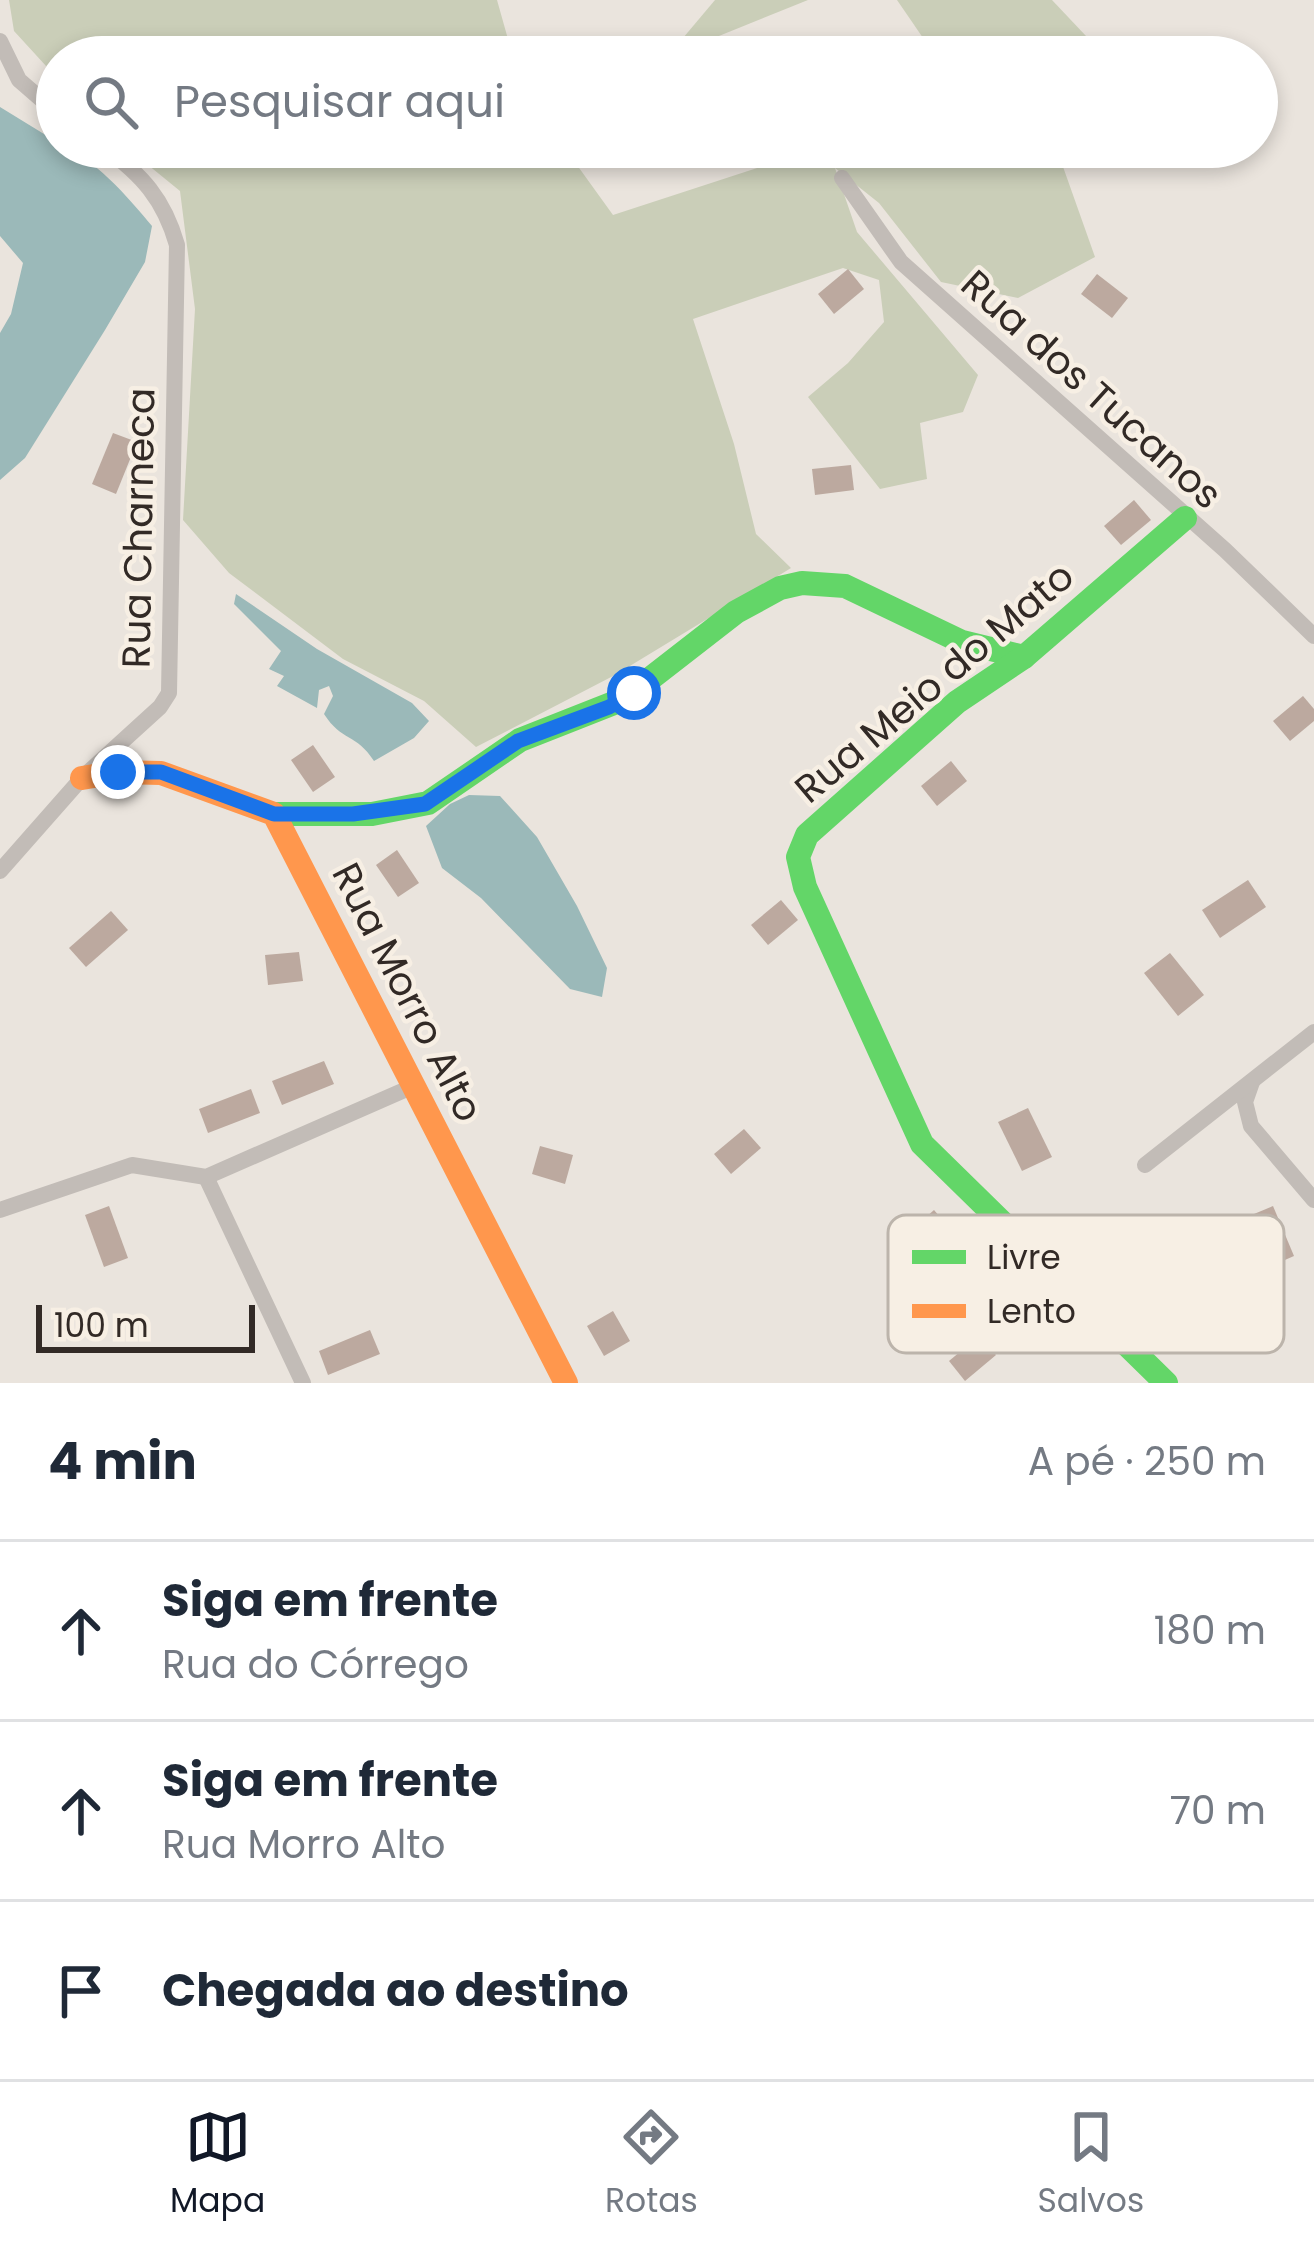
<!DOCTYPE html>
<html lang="pt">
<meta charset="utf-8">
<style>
body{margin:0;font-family:Poppins,sans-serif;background:#f2f2f3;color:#1f2937}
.scale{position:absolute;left:36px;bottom:30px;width:219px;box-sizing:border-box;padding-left:12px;border:6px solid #322a26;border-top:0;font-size:33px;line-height:42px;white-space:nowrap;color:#322a26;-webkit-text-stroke:9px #f7efe4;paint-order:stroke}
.stop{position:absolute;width:36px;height:36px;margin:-27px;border:9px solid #1a73e8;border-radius:50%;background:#fff}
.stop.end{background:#1a73e8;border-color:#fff;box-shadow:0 3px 12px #0008}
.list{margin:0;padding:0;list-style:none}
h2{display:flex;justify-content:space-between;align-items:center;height:156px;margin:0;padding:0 48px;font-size:51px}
h2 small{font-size:39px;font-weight:400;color:#747a83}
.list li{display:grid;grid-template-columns:78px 1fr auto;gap:36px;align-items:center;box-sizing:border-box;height:180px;padding:0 48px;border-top:3px solid #e0e1e3}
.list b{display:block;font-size:45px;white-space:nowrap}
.list p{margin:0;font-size:39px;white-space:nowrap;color:#747a83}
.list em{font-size:39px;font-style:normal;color:#747a83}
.icon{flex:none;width:66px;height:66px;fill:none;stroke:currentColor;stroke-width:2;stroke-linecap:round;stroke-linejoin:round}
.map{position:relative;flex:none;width:1314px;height:1383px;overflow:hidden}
.search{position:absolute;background:#fff;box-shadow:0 6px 18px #0003;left:36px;right:36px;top:36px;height:132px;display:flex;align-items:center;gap:30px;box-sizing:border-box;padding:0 42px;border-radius:66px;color:#747a83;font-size:45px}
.sheet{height:696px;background:#fff}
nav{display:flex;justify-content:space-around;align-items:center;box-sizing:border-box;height:168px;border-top:3px solid #e0e1e3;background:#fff;font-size:33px;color:#747a83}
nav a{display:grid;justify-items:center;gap:6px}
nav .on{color:#111827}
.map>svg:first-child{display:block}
</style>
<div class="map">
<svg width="1314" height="1383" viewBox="0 0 1314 1383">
<rect width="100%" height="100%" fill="#eae4dd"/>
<g fill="#caceb8">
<polygon points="9,0 497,0 513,57 57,57 57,78 14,31"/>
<polygon points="715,0 808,0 667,57"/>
<polygon points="897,0 1052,0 1086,36 1095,57 946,57 932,51"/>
<polygon points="126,147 564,147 613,215 821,147 1056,147 1095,257 1018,298 941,282 879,203 835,168 857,232 978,375 963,412 920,423 927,479 880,489 808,397 848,363 884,322 879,280 843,268 693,319 734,444 756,534 791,568 615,675 476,747 424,701 343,659 229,573 183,520 195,309 180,191"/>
</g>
<g fill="#9bb9b9">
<path d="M 0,107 L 57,142 L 57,147 C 90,151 131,201 152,226 L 145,262 L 105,330 L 25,458 L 0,480 L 0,333 L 11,314 L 23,263 L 0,236 Z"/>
<path d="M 236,594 L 317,649 L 412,703 L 429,721 L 414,738 L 374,761 C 356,733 342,742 324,714 L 333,696 L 329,686 L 319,690 L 317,708 L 277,686 L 284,676 L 269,669 L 281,651 L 234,604 Z"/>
<polygon points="469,795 500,796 537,837 577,906 607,968 602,997 570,989 481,898 442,868 426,826 450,804"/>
</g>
<g fill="#bca99f">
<polygon points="848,269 864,289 834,314 818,294"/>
<polygon points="1097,274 1128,298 1112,318 1081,294"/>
<polygon points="113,433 137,442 116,494 92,484"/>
<polygon points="851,465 854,490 815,495 812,469"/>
<polygon points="1134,500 1151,520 1121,545 1104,526"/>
<polygon points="1303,696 1314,709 1314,721 1290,741 1273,721"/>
<polygon points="313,745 335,777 313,792 291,760"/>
<polygon points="951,761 967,781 937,806 921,786"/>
<polygon points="397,850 419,883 398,897 376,865"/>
<polygon points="1248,880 1266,907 1220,938 1202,910"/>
<polygon points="781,900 798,920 768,945 751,925"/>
<polygon points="111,911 128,930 86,967 69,948"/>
<polygon points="299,952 303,981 268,985 265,955"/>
<polygon points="1170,953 1204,995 1178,1016 1144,973"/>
<polygon points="324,1061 334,1084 282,1105 272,1081"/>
<polygon points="251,1089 260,1113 208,1133 199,1109"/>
<polygon points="1028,1108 1052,1157 1022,1171 998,1122"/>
<polygon points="744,1129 761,1148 731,1174 714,1154"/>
<polygon points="540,1146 573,1155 565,1184 532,1174"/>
<polygon points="109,1206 128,1258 104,1267 85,1215"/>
<polygon points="1273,1206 1294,1256 1264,1269 1242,1219"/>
<polygon points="934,1210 951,1230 921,1256 905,1236"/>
<polygon points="613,1311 630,1341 604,1356 587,1326"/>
<polygon points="370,1330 380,1354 328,1375 319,1351"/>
<polygon points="979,1336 996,1355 965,1381 949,1361"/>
</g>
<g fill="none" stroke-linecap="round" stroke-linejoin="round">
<g stroke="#c2bcb7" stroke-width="16">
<polyline points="0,41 19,80 57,113"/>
<polyline points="842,178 901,262 1225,550 1314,636"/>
<path d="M 0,871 L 82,778 L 160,707 L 169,693 L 177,245 C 164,199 142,175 104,147"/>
<polyline points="1252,1082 1245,1102 1251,1126 1314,1200"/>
<polyline points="1145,1165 1314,1032"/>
<polyline points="206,1177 303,1383"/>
<polyline points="0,1210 132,1165 206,1177 416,1085"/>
</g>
<g stroke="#63d668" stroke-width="24">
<polyline points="274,814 372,814 428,803 520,740 624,699 736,612 780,588 802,583 845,586 962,642 1024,657"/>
<polyline points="1166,1383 922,1144 805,887 798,857 807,835 957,702 1024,657 1185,518"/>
</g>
<polyline stroke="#ff974d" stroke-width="24" points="82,778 118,772 161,773 274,814 566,1383"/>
</g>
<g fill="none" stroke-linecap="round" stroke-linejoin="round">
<polyline stroke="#1a73e8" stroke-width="15" points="118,772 161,772 274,814 353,814 425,804 518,741 609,707 634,693"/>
</g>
<g text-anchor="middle" stroke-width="9" stroke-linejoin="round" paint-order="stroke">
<g font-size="39" fill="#322a26" stroke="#f7efe4">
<text transform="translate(1092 389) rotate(42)" y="14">Rua dos Tucanos</text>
<text transform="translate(138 528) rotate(-89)" y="14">Rua Charneca</text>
<text transform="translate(934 682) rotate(-40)" y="14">Rua Meio do Mato</text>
<text transform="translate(408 992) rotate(63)" y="14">Rua Morro Alto</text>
</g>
</g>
<rect x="888" y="1215" width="396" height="138" rx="18" fill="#f7efe4" stroke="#bcb4ab" stroke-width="3"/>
<rect x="912" y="1250" width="54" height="14" fill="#63d668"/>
<rect x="912" y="1304" width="54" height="14" fill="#ff974d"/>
<g font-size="33" fill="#322a26">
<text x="987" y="1269">Livre</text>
<text x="987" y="1323">Lento</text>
</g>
</svg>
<div class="scale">100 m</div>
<div class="stop" style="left:634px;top:693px"></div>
<div class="stop end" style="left:118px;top:772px"></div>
<div class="search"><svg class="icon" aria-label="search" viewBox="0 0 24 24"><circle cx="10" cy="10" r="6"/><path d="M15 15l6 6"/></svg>Pesquisar aqui</div>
</div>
<section class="sheet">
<h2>4 min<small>A pé · 250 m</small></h2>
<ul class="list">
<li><svg class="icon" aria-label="ahead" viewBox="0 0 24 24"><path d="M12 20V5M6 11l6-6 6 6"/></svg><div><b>Siga em frente</b><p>Rua do Córrego</p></div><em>180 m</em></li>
<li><svg class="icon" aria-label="ahead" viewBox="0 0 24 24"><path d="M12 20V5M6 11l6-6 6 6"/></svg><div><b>Siga em frente</b><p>Rua Morro Alto</p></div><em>70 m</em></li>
<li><svg class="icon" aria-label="arrive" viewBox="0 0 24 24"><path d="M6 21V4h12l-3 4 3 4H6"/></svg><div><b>Chegada ao destino</b></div></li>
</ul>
</section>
<nav>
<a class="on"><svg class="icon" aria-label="map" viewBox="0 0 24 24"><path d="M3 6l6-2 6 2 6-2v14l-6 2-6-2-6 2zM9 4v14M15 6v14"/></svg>Mapa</a>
<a><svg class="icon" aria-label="directions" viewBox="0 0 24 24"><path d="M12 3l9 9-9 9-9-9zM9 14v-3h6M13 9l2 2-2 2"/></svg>Rotas</a>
<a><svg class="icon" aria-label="saved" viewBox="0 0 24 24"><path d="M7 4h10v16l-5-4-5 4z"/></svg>Salvos</a>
</nav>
